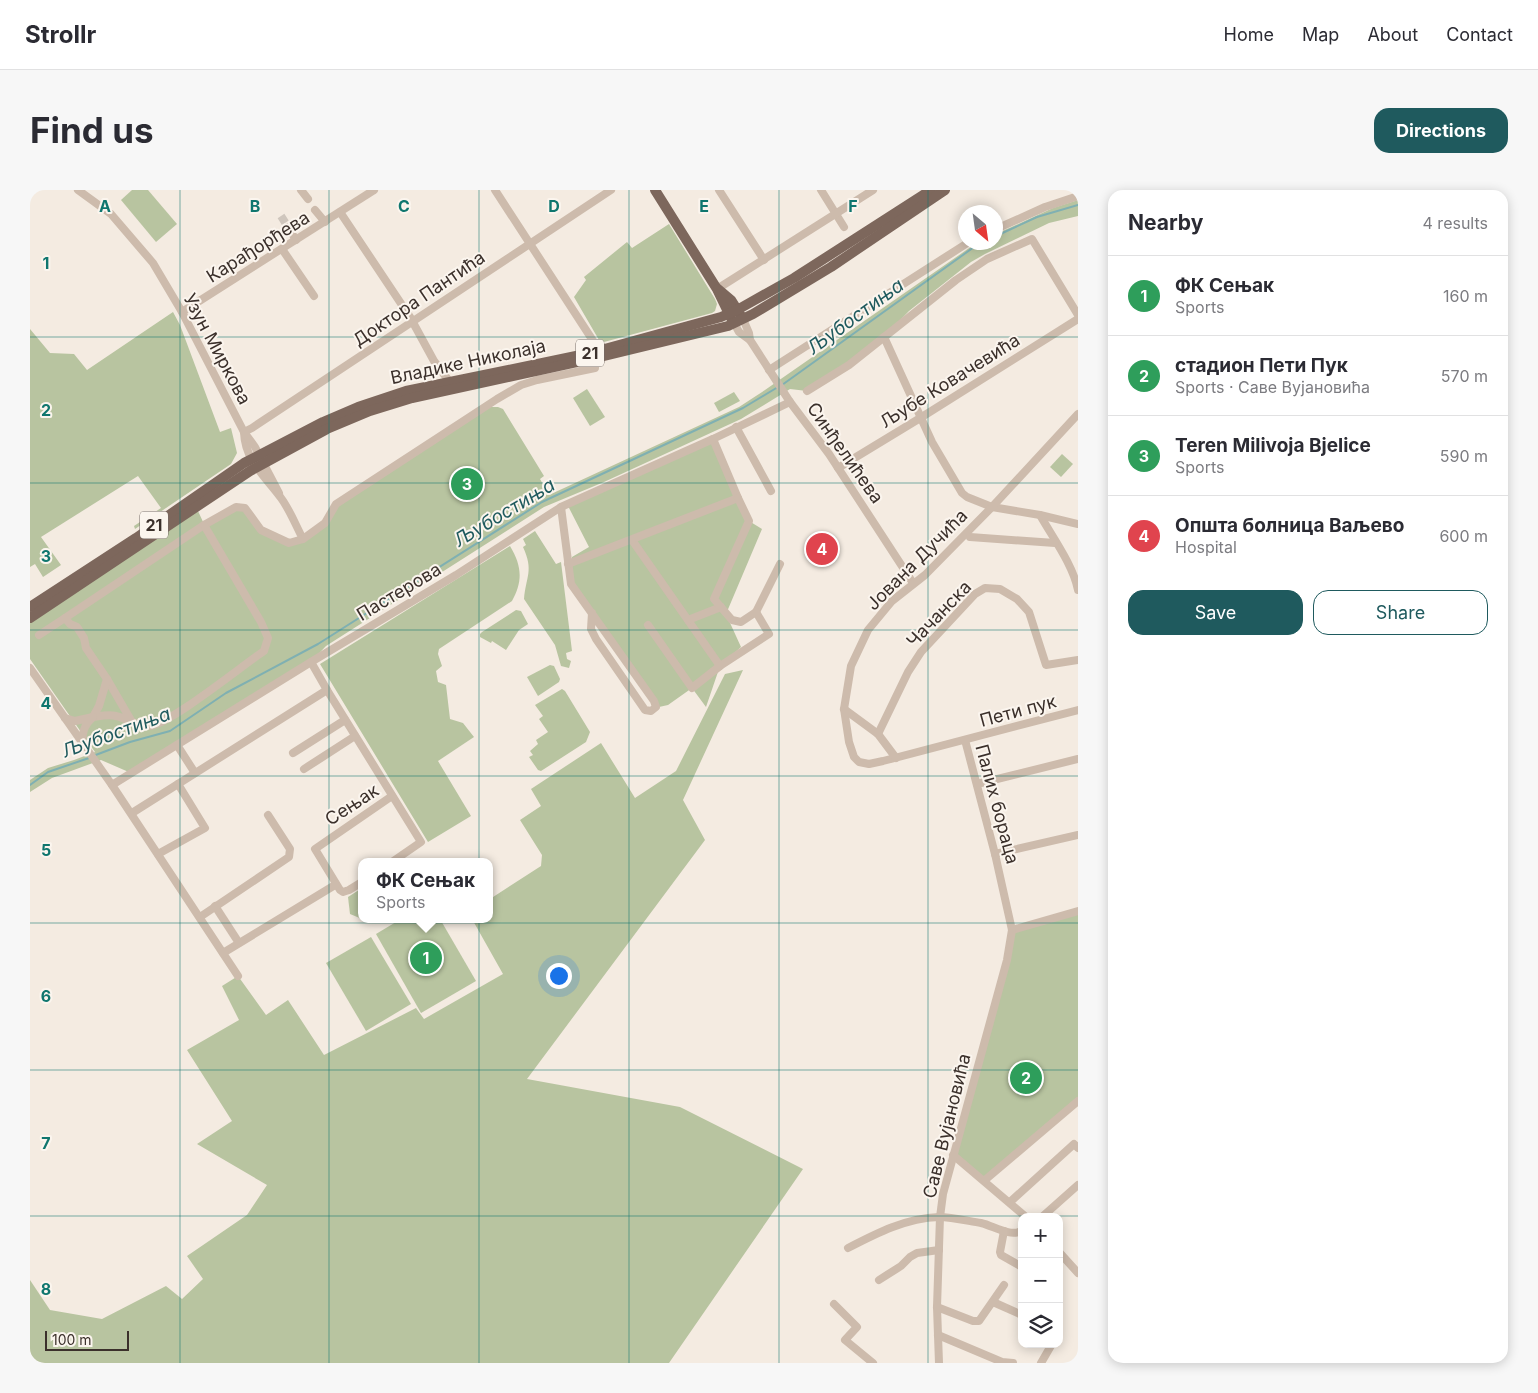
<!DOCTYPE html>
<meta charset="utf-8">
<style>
body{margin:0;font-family:Inter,sans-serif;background:#f7f7f7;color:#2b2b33}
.controls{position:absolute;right:15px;bottom:15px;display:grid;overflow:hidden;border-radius:10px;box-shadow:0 2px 12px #0003}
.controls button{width:45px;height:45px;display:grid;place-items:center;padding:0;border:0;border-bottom:1px solid #e1e1e2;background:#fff;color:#2b2b33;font:25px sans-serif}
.compass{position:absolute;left:928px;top:15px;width:45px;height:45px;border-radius:50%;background:#fff;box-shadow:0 2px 12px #0003;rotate:151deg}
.scale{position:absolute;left:15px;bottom:12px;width:84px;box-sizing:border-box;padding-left:5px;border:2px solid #3b302b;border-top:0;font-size:14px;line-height:18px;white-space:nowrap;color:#3b302b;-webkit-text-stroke:4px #fbf5ee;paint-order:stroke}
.you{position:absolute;left:528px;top:785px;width:18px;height:18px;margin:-12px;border:4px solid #fff;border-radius:50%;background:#1a73e8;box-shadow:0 0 0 8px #1a73e833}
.badge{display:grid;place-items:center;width:32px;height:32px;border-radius:50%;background:#1f5a5e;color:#fff;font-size:16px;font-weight:700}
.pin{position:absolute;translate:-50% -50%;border:2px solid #fff;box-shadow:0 1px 5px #0006}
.popup{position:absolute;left:328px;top:668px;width:135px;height:65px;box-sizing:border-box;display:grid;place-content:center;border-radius:10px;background:#fff;filter:drop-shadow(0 1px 4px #0005);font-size:16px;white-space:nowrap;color:#7c7c81}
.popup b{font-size:19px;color:#2b2b33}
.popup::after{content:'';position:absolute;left:50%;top:100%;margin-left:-10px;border:10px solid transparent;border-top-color:#fff}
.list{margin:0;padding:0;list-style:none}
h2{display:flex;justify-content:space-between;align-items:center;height:65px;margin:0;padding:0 20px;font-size:21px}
h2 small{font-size:16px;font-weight:400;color:#7c7c81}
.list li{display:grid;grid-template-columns:32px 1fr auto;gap:15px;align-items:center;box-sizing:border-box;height:80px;padding:0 20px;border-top:1px solid #e1e1e2}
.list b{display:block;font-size:19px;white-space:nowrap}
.list p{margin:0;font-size:16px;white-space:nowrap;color:#7c7c81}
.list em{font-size:16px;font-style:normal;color:#7c7c81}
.actions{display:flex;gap:10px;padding:15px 20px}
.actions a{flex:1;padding:11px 0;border:1px solid #1f5a5e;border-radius:15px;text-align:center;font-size:18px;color:#1f5a5e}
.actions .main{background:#1f5a5e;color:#fff}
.icon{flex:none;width:28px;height:28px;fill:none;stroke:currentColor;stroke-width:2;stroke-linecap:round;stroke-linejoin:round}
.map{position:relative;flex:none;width:1048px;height:1173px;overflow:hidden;border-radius:15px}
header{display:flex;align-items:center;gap:30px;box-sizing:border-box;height:70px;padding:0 25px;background:#fff;border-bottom:1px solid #e1e1e2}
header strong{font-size:24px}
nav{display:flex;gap:28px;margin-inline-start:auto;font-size:18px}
.intro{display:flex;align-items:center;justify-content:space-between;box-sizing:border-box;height:120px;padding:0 30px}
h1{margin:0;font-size:35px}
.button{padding:12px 22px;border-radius:15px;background:#1f5a5e;color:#fff;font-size:18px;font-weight:700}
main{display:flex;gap:30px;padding:0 30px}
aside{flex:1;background:#fff;border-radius:15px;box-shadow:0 2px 12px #0003}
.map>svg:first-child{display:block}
</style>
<header>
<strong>Strollr</strong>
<nav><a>Home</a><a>Map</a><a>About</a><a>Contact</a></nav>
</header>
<div class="intro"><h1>Find us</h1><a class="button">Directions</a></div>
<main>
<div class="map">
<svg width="1048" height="1173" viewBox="0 0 1048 1173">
<rect width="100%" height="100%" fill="#f4ebe1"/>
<g fill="#b8c4a0">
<polygon points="102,0 118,0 147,34 126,52 91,10"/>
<polygon points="1048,10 1048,26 1019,33 955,64 941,72 879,121 854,147 777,201 760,199 711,229 574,292 514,317 296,456 281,472 101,583 71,570 22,588 0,602 0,590 18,578 44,570 65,562 0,469 0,431 168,321 174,334 206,317 215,318 231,340 259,353 295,333 306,314 455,217 468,217 473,219 514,286 510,289 519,305 709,217 735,200 945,54 948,53 966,52 966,44 1023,18"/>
<polygon points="639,34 685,109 687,114 685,121 682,123 574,152 569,150 544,107 556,90 554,87 597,52 602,58"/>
<polygon points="143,122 150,135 190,242 201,238 207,263 201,274 105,339 104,336 131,318 108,286 11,347 31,375 13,387 5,374 0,377 0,139 20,163 44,164 57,180"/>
<polygon points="557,199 575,227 560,236 543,208"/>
<polygon points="704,202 710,211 689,222 684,213"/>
<polygon points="683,249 719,331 732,339 696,424 711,457 690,476 676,517 662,498 638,515 629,517 541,394 542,367 559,357 537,314"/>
<polygon points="1032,264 1043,274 1031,287 1020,277"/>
<path d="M 505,341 L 526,374 L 531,372 L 542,461 L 536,463 L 537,469 L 541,471 L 539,478 L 531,476 L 525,455 L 494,409 C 496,386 504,381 493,357 L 496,355 L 493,349 Z"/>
<path d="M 480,356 C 492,376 493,391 482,411 L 409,459 L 408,464 L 412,476 L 406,481 L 408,492 L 416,495 L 420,529 L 433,533 L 444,547 L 408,571 L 441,626 L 398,652 L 290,474 Z"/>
<polygon points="486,420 491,421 498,434 489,440 476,460 462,451 461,453 450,447 450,444 452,442"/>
<polygon points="520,475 524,476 530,489 529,492 508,506 497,487"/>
<polygon points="713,480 653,610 675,650 497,889 650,917 773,979 639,1173 0,1173 0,1090 20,1120 72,1129 136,1096 152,1109 173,1089 157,1066 217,1025 237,995 167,954 202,931 157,860 209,830 192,796 208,786 236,825 258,810 294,865 386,818 394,829 473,784 442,729 460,729 460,709 511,676 512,665 490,630 511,616 501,599 571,553 605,608 646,581 695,484"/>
<polygon points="532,499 535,501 560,542 556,552 511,581 508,580 499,567 503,565 500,561 508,554 506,550 518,542 509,529 513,526 505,515"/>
<polygon points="332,698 332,729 320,724 318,707"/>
<polygon points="1048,721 1048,911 955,990 923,965 982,740"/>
<polygon points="371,729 410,729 446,791 391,823 346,744"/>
<polygon points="341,747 381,814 336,841 296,773"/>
</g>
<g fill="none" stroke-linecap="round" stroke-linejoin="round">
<g stroke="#7fb0b2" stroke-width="2">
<polyline points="966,46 1007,27 1048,15"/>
<polyline points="752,195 951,52"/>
<polyline points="63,566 100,552 140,541 196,503 288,454 512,312 713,218 748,197"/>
<polyline points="0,595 18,582 59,568"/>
</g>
<polyline stroke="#cfc6bd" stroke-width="8" stroke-dasharray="8 4" stroke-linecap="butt" points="251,26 258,37"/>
<g stroke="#cdbbac" stroke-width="8">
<path d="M 48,0 L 81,24 L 123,73 L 152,122 L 214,242 C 215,271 235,286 251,308 C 260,320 266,336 273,349"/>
<polyline points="271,0 278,9"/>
<polyline points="465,0 569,160"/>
<polyline points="689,0 734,70"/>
<polyline points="791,0 814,37"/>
<polyline points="285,20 295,32"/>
<polyline points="310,22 380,127 404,171 419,191"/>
<polyline points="258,37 266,50"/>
<polyline points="966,39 1015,17 1048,6"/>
<polyline points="252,59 284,106"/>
<polyline points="687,99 843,0"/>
<polyline points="152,122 344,0"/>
<polyline points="713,129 719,143 720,150"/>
<polyline points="704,133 709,142 720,150 760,212 799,264 883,393"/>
<path d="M 854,147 L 902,252 L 932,303 L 937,307 L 962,317 L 1010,325 C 1023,348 1043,375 1048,400"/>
<polyline points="739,180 939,52"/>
<polyline points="777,201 819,175 926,90 957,69 1002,49 1048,125"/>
<polyline points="1048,224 962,317 895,385 862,411 838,440 821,476 814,519 819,552 824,567 829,572 839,574 853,571 1048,520"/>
<polyline points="706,237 741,301"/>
<polyline points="214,242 222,238 581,0"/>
<polyline points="214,242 225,257 249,303"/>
<polyline points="808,278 887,230 1048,129"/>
<polyline points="531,317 541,394 624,511 626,517 621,521 615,520 566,449 561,439 562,423"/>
<polyline points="1010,325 1048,334"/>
<polyline points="940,347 1025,353"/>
<polyline points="602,350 690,476"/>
<polyline points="538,374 708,308 683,249"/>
<polyline points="726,422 750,374"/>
<polyline points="35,428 174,335 206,317 215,318 231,340 259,353 273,349 295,333 306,314 467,209 491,195 507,190 565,178 565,168"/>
<polyline points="658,430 691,417"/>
<polyline points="618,435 662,498 690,476 739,444 726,422 711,432 702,430 684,409 719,331 708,308"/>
<polyline points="9,445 35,428 40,434 47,437 54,448 56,458 77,489 102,532"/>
<polyline points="281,472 297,500 391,652 362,672"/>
<polyline points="0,478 82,595 208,786"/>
<polyline points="814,519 848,544 866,568"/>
<path d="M 63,527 C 71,526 78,524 86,526 C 97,528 107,537 119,536 C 139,535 213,475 234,461 L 238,448 L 231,432 L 174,335"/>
<polyline points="63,527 69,516 77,489"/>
<path d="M 35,528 L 45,531 L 63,527 C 54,535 53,541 52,552"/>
<polyline points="848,544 878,482 891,462 945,404 955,398 970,399 987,409 999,422 1016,475 1048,470"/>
<polyline points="147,555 165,583"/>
<polyline points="263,563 315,530"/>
<polyline points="274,579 325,546"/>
<polyline points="947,594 1048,569"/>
<polyline points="82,595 281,472 426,385 531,317 683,249 760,212"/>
<polyline points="102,623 297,500"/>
<polyline points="128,664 175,638 148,594"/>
<polyline points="965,664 1048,645"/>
<polyline points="332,692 319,700 313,702 310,700 285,659 362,606"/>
<polyline points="185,716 209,753"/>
<polyline points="170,727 259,667 260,659 238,625"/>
<polyline points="982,740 1048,721"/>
<polyline points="193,763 305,695"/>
<polyline points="923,965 996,1027"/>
<polyline points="955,990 1048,911"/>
<polyline points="980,1012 1044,954 1048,958"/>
<polyline points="1012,1027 1048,995"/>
<polyline points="974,1041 970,1062 971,1065 992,1077"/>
<path d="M 818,1058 C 847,1043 876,1028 909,1027 C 922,1027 938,1031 951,1033 C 964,1036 979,1047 992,1041"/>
<polyline points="1029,1062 1048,1083"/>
<polyline points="849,1090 871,1076 880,1067 887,1063 909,1060"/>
<polyline points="963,1112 992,1125"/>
<polyline points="804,1114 827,1137 815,1150 843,1173"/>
<polyline points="907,1117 943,1131 949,1131 974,1095"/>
<polyline points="908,1145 972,1172 983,1173"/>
<polyline points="909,1173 907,1117 910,1027 913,1004 977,770 982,740 965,664 935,550"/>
<polyline points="1011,1173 1022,1154"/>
</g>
<g stroke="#7d675c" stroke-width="10">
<polyline points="625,0 687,99 701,128"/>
<polyline points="688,99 701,110 711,126"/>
<polyline points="560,163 691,127 707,120 764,88 901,0"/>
<polyline points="0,417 106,348 214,273 293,232 328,217 376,201 546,166"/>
<polyline points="0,428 220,281 297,239 340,221 382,208 565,168 698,136 723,124 801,77 915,0"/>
</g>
</g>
<path fill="none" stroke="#0f766e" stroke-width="1" stroke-opacity="0.55" d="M 150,0 L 150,1173M 299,0 L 299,1173M 449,0 L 449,1173M 599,0 L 599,1173M 749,0 L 749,1173M 898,0 L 898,1173M 0,147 L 1048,147M 0,293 L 1048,293M 0,440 L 1048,440M 0,586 L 1048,586M 0,733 L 1048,733M 0,880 L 1048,880M 0,1026 L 1048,1026"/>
<g text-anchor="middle" stroke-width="4" stroke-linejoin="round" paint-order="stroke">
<g fill="#fbf5ee" stroke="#756b66" stroke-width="1">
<rect x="546" y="149.5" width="28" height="27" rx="4"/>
<rect x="110" y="321.5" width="28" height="27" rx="4"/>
</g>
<g font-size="16" font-weight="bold" fill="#3b302b">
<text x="560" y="169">21</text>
<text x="124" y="341">21</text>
</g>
<g font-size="18" fill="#3b302b" stroke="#fbf5ee">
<text transform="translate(228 57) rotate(-32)" y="6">Карађорђева</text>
<text transform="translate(389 109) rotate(-34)" y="6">Доктора Пантића</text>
<text transform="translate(187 159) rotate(62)" y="6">Узун Миркова</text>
<text transform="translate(438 172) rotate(-12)" y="6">Владике Николаја</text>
<text transform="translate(920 191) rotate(-32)" y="6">Љубе Ковачевића</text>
<text transform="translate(815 263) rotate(55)" y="6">Синђелићева</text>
<text transform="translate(887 370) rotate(-45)" y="6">Јована Дучића</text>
<text transform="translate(369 402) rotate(-31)" y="6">Пастерова</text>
<text transform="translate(909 424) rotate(-46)" y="6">Чачанска</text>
<text transform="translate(988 521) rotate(-15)" y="6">Пети пук</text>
<text transform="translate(967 614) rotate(75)" y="6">Палих бораца</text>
<text transform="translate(322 615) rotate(-33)" y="6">Сењак</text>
<text transform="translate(917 936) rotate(-76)" y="6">Саве Вујановића</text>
</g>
<g font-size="19" font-style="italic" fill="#1f5a5e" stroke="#fbf5ee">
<text transform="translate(825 126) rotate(-36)" y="7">Љубостиња</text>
<text transform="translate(474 322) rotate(-31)" y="7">Љубостиња</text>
<text transform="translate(86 542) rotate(-20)" y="7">Љубостиња</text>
</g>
</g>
<g font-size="16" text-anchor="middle" font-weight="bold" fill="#0f766e" stroke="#fbf5ee" stroke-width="4" stroke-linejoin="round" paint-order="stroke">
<text x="75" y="22">A</text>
<text x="225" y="22">B</text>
<text x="374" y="22">C</text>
<text x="524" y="22">D</text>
<text x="674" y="22">E</text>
<text x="823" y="22">F</text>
<text x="16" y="79">1</text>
<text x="16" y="226">2</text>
<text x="16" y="372">3</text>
<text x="16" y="519">4</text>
<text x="16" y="666">5</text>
<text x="16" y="812">6</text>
<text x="16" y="959">7</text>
<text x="16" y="1105">8</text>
</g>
</svg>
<div class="controls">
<button>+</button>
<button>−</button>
<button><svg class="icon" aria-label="layers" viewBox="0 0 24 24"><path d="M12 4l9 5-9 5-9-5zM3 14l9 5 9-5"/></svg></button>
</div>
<svg class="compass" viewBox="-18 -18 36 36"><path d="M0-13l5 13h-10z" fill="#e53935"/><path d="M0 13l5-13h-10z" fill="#7c7c81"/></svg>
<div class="scale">100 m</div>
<div class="you"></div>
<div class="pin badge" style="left:396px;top:768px;background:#2e9e5b">1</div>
<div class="popup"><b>ФК Сењак</b>Sports</div>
<div class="pin badge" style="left:996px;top:888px;background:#2e9e5b">2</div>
<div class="pin badge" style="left:437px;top:294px;background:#2e9e5b">3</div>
<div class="pin badge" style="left:792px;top:359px;background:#e0444e">4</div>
</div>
<aside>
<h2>Nearby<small>4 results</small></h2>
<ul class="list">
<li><span class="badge" style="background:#2e9e5b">1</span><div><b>ФК Сењак</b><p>Sports</p></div><em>160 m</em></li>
<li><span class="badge" style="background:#2e9e5b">2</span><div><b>стадион Пети Пук</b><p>Sports · Саве Вујановића</p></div><em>570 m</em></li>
<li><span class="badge" style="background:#2e9e5b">3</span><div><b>Teren Milivoja Bjelice</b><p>Sports</p></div><em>590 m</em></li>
<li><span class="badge" style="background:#e0444e">4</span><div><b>Општа болница Ваљево</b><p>Hospital</p></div><em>600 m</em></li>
</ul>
<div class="actions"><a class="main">Save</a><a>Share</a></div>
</aside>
</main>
